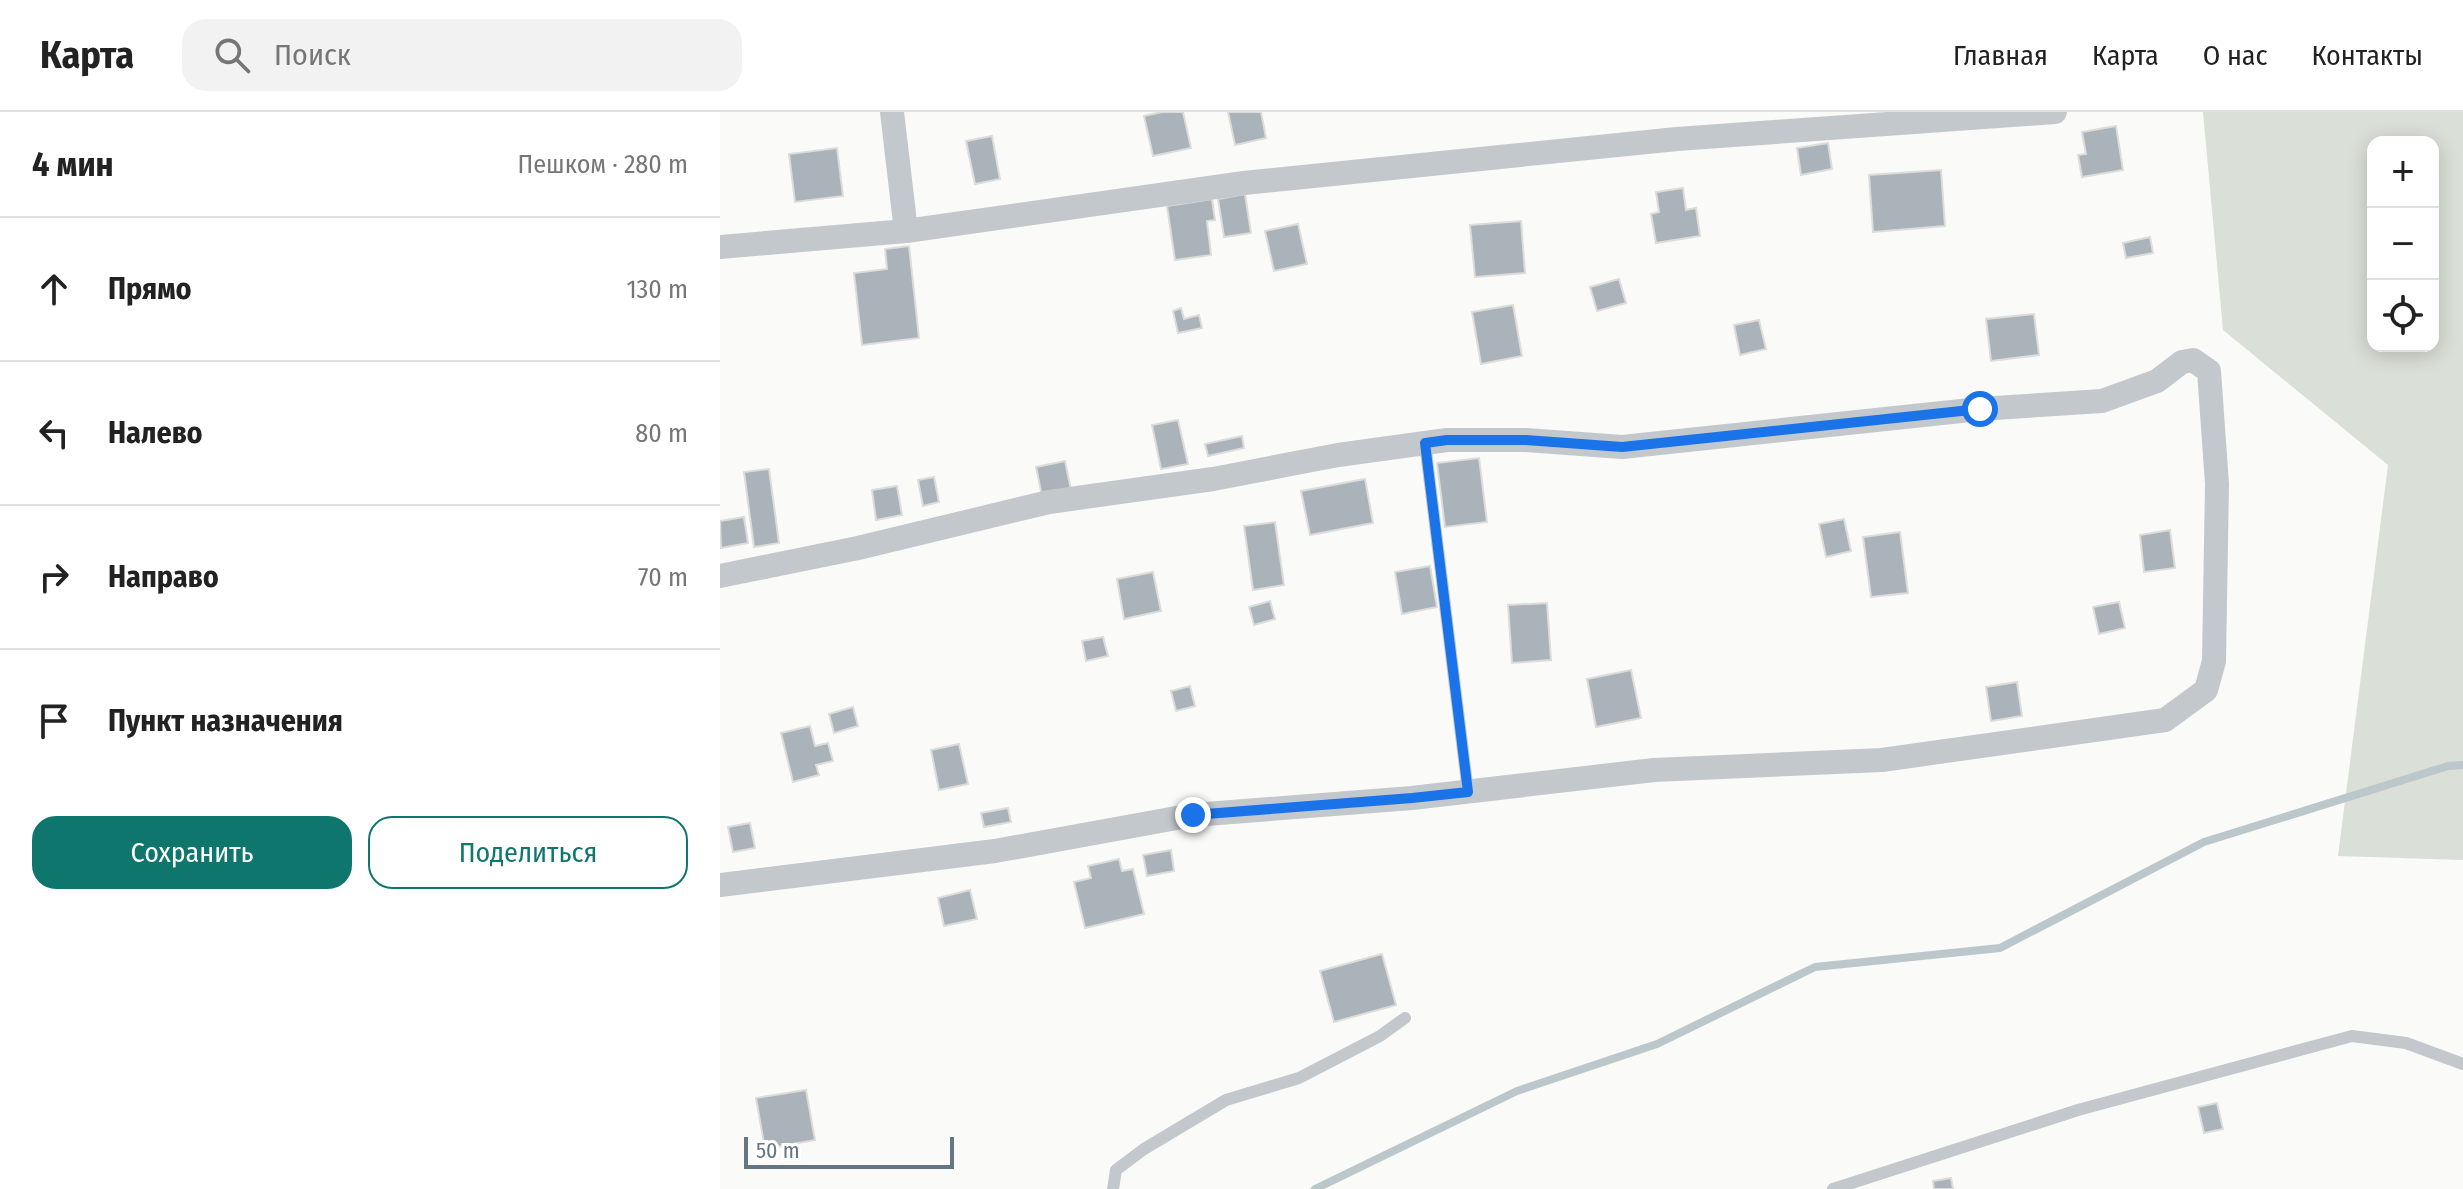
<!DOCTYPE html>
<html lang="ru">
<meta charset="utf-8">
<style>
body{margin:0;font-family:"Fira Sans Condensed",sans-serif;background:#f2f2f2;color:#222}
.controls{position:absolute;right:24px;top:24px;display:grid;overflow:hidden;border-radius:16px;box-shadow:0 4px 20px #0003}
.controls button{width:72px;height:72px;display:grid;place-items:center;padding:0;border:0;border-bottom:2px solid #e0e0e0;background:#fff;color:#222;font:40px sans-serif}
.scale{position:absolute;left:24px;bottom:20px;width:210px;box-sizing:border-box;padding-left:8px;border:4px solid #657683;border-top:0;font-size:22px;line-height:28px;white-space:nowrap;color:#657683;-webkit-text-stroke:6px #fff;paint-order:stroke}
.stop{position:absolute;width:24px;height:24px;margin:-18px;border:6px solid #1a73e8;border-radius:50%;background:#fff}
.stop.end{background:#1a73e8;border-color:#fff;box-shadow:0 2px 8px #0008}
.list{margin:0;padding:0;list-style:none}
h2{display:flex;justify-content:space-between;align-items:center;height:104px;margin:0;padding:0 32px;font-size:34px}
h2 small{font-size:26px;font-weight:400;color:#767676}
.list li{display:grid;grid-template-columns:52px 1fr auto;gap:24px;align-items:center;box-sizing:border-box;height:144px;padding:0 32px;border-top:2px solid #e0e0e0}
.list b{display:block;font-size:30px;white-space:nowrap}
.list em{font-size:26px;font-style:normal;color:#767676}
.actions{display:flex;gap:16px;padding:24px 32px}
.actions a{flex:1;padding:18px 0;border:2px solid #0f766e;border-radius:24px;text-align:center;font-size:28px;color:#0f766e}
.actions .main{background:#0f766e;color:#fff}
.icon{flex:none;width:44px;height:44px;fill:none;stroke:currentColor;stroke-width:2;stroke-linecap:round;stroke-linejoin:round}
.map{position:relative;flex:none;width:1743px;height:1077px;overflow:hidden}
header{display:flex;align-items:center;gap:48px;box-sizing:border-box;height:112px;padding:0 40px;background:#fff;border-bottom:2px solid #e0e0e0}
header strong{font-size:38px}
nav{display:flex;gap:44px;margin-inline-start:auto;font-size:28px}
.search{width:560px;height:72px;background:#f2f2f2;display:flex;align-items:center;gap:20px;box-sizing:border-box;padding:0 28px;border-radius:24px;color:#767676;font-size:30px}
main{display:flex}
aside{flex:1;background:#fff}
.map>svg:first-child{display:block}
</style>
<header>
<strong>Карта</strong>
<div class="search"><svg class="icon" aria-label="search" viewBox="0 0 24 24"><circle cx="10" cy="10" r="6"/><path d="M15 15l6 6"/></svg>Поиск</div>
<nav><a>Главная</a><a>Карта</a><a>О нас</a><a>Контакты</a></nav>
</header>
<main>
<aside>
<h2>4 мин<small>Пешком · 280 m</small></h2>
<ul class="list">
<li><svg class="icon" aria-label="ahead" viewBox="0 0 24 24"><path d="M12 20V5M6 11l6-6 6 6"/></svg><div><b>Прямо</b></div><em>130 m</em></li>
<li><svg class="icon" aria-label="left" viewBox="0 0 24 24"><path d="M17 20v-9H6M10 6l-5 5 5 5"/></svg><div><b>Налево</b></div><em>80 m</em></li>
<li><svg class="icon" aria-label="right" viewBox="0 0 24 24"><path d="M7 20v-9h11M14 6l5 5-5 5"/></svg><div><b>Направо</b></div><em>70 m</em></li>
<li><svg class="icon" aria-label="arrive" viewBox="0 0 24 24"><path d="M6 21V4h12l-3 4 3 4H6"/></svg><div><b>Пункт назначения</b></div></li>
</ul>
<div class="actions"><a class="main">Сохранить</a><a>Поделиться</a></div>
</aside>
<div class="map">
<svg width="1743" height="1077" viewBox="0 0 1743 1077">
<rect width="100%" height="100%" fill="#fafaf8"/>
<path fill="#dadfd7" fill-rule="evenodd" d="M 1483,0 L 1743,0 L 1743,748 L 1618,744 L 1668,353 L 1503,218 ZM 1653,30 L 1713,30 L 1713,234 L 1653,234 Z"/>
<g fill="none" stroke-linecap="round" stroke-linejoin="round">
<polyline stroke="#bbc7cb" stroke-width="8" points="595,1077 797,979 937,932 1095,855 1280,836 1484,730 1728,654 1743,653"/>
</g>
<g fill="#aab3b9" stroke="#dcdcda" stroke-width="2">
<polygon points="442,0 463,0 471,36 433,44 424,4"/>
<polygon points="508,0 541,0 546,26 515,33"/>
<polygon points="1396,14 1403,58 1362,65 1358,43 1366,42 1362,20"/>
<polygon points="272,24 280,67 255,72 246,29"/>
<polygon points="1108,31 1112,57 1081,63 1077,36"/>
<polygon points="117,36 123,84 75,90 69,42"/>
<polygon points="1221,58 1225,114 1153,120 1149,63"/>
<polygon points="963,76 966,98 976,96 980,124 936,131 931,102 939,100 936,80"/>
<polygon points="525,82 531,121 504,125 498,87"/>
<polygon points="492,87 495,108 487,109 491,143 455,148 447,94"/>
<polygon points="801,109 805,161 755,165 750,113"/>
<polygon points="578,112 587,152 554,159 545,119"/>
<polygon points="1430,125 1433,141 1406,146 1403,131"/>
<polygon points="189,134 199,226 142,233 134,161 167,157 165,137"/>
<polygon points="899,167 906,191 877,199 870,175"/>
<polygon points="793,193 802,244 761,252 752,200"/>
<polygon points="461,196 464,207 479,203 482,216 458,221 453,199"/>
<polygon points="1314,202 1319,243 1271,249 1266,207"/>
<polygon points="1039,208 1046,237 1020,243 1014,213"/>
<polygon points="458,308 468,352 441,357 432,313"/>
<polygon points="522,324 524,336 488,344 485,332"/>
<polygon points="759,346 767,410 725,415 717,351"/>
<polygon points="345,349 351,378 322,384 316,355"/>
<polygon points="49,357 59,431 34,435 24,360"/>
<polygon points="214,365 219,390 203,394 198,368"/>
<polygon points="645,367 653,411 590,423 581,379"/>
<polygon points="177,374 182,403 156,408 152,378"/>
<polygon points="24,405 28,431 1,436 0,409"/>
<polygon points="1124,407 1131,439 1106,445 1099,412"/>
<polygon points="555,410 564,473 533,478 524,414"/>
<polygon points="1450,418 1455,456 1424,460 1420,423"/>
<polygon points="1180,420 1188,481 1151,485 1143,425"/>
<polygon points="710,454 717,495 682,502 675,460"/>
<polygon points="433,460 441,499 404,507 397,467"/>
<polygon points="550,489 555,507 534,513 529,495"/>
<polygon points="1399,490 1405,516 1379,522 1373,495"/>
<polygon points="827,491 831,548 792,551 788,493"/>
<polygon points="383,525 388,544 366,549 362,529"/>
<polygon points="911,558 921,606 876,615 867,567"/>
<polygon points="1297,570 1302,604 1271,609 1266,575"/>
<polygon points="470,574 475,594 456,599 451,579"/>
<polygon points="133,595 138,614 114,621 109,602"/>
<polygon points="90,614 95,634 108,631 113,649 96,653 99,663 73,670 61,621"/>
<polygon points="239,632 248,672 219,678 211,638"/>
<polygon points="288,696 291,710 264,715 261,701"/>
<polygon points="30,711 35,736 13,740 8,715"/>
<polygon points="451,738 454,759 427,764 423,743"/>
<polygon points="399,747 402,759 413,757 424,802 365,816 354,770 371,766 368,754"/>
<polygon points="250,778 257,807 224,814 218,786"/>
<polygon points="662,842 676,893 614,910 600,859"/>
<polygon points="86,978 95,1028 45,1037 36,986"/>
<polygon points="1497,991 1503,1017 1484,1021 1478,995"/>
<polygon points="1231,1066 1233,1077 1214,1077 1213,1069"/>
</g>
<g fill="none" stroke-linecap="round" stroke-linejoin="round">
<g stroke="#c3c8cc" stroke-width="12">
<polyline points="705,331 748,680"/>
<polyline points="393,1077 396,1058 424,1037 506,988 579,966 660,924 685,906"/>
<polyline points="1113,1077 1358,998 1632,924 1686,931 1743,952"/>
</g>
<g stroke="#c3c8cc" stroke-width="24">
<polyline points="172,0 186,119"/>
<polyline points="0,135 186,119 524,71 957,27 1335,0"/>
<polyline points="0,464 138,436 329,390 493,367 618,343 727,328 806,328 902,335 1260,297 1382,289 1437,269 1462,250 1473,248 1489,259 1497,372 1494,549 1486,578 1445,608 1162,648 934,658 692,686 473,703 275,739 0,773"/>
</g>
</g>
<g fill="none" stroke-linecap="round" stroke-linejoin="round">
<polyline stroke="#1a73e8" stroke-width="10" points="473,703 692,686 748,680 705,331 727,328 806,328 902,335 1260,297"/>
</g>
</svg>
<div class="controls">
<button>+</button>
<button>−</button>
<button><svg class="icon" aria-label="locate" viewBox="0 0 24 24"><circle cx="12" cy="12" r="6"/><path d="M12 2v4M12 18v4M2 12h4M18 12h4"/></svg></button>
</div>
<div class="scale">50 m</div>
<div class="stop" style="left:1260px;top:297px"></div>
<div class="stop end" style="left:473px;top:703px"></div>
</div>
</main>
